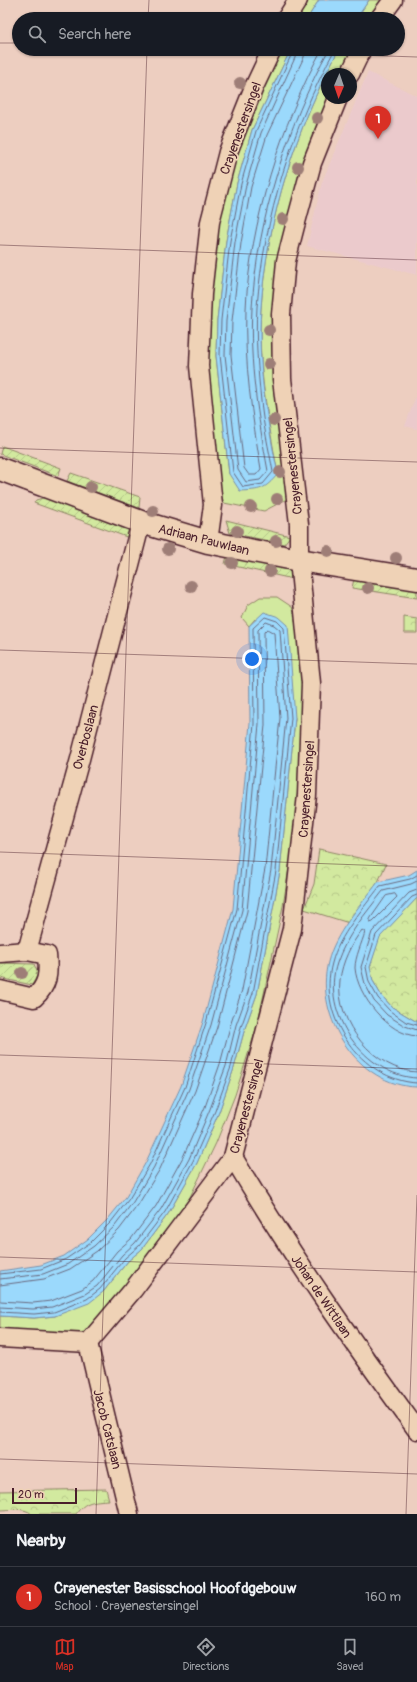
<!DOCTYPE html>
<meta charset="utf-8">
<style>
body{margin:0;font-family:Pangolin,sans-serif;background:#242831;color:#f1f3f6}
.compass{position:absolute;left:321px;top:68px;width:36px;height:36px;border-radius:50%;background:#171b24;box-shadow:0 1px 3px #0004;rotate:182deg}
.scale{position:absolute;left:12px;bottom:10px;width:65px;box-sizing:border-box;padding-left:4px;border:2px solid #4a1f2b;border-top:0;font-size:11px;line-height:14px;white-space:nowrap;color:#4a1f2b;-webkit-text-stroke:3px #efd2b6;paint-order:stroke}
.you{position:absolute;left:252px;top:659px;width:14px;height:14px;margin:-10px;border:3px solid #fff;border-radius:50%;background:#1a73e8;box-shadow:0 0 0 6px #1a73e833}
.badge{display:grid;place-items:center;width:26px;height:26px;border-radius:50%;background:#d93025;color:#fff;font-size:13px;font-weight:700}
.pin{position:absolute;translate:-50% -33px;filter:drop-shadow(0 1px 2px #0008)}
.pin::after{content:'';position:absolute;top:21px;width:14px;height:12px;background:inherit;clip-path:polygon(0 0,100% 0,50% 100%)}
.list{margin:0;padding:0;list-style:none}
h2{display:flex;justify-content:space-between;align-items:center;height:52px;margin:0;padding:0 16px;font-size:17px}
h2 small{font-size:13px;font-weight:400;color:#9ea1a6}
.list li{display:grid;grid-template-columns:26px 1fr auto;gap:12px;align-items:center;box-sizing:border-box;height:60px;padding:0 16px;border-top:1px solid #363941}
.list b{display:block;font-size:15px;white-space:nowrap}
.list p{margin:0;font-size:13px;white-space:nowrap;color:#9ea1a6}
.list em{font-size:13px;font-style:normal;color:#9ea1a6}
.icon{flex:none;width:22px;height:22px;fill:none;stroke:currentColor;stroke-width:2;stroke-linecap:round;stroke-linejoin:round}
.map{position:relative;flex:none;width:417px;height:1514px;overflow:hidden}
.search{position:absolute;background:#171b24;box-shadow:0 1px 3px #0004;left:12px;right:12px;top:12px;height:44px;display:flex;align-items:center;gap:10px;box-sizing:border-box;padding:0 14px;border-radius:22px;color:#9ea1a6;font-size:15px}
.sheet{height:112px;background:#171b24}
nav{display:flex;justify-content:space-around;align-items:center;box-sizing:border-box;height:56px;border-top:1px solid #363941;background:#171b24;font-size:11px;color:#9ea1a6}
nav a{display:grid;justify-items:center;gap:2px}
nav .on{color:#d93025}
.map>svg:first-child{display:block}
</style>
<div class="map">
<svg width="417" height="1514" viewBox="0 0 417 1514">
<defs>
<pattern id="forest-crowns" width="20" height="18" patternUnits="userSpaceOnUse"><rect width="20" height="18" fill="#d2e99f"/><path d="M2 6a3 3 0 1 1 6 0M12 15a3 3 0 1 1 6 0" fill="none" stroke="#b6c789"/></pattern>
<pattern id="garden-furrows" width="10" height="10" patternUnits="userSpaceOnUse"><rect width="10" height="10" fill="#d2e99f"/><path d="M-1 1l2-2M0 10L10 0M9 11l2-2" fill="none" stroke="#b6c789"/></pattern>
</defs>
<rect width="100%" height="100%" fill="#edcec0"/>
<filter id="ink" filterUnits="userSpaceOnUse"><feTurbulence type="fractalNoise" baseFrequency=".025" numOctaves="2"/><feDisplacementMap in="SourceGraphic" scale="8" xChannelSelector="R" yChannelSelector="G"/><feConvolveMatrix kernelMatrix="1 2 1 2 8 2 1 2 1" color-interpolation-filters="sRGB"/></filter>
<g filter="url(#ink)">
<g fill="#ebcacc">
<polygon points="368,72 417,96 417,275 307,246 322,182"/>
<polygon points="417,393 417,429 405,426"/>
</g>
<g fill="#d2e99f" stroke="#8e8465">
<polygon points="306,0 319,0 307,19 295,19"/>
<polygon points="369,0 385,0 372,19 356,19"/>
<path d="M 280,49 L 291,49 L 252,130 L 237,183 L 226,241 L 217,320 L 216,356 L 229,474 L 278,474 C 268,419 257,364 261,308 C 267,218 296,128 339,49 L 354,49 L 341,74 L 327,74 L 327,98 L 329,98 L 300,175 L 283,244 L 287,499 L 264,511 L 224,503 L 220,491 L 209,385 L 206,330 L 219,215 L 241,138 Z"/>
<polygon points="260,597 277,597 292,607 298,624 302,691 296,823 283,906 257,1026 235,1095 216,1143 190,1197 132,1282 85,1332 69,1334 0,1329 0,1316 34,1318 55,1316 103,1292 128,1261 142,1249 168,1214 197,1163 219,1112 234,1068 245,1028 257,994 280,871 295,718 255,619 249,626 242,618 248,605"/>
</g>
<g fill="url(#forest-crowns)" stroke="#8e8465">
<polygon points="404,617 417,619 417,633 404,633"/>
<polygon points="319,849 386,864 378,882 349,923 304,909 314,884"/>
<polygon points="417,898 417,1022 392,1007 381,995 373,981 370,967 379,937"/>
<path d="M 106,1489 L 109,1500 C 94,1501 85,1501 76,1514 L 32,1514 C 24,1507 10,1510 0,1510 L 0,1491 Z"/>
</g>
<g fill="url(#garden-furrows)" stroke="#8e8465">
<polygon points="2,446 61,468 58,476 0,454"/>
<polygon points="71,473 140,497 139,508 67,481"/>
<polygon points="46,497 126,527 132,535 132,539 34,503 36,500"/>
<polygon points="226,520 290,536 284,544 230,533"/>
<polygon points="227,556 290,569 293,579 225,564"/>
<polygon points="354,579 417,589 417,598 352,588"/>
<polygon points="0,963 34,964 38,974 32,985 0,978"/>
</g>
<g fill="#9bd9fc" stroke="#7b8fa8">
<polygon points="319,0 369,0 356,19 307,19"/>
<path d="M 291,49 L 339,49 C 296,128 267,218 261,308 C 257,364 267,420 278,474 C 264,490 261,490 240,491 L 229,474 L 216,356 L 217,320 L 226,241 L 237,183 L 252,130 Z"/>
<polygon points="264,612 279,617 288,625 295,718 280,871 257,994 245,1028 234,1068 219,1112 197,1163 168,1214 142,1249 128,1261 103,1292 89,1303 55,1316 34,1318 0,1316 0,1271 41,1265 64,1256 88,1239 108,1219 126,1197 146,1162 181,1086 203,1022 233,909 250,723 249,626"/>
<path d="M 417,870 L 417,898 L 380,937 L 370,967 L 373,981 L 381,995 L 392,1007 L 417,1022 L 417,1087 C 358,1086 314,1017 328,962 C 335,933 360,906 378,882 L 409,875 Z"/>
</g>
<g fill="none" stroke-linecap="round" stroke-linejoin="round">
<g stroke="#6a697f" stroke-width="1">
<path d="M 294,49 L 256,131 L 241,184 L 230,241 L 221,320 L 220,355 L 233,472 L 243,487 L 263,484 L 273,472 C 269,449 263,425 261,401 C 258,371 255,338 257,307 C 264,217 292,128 335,49"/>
<path d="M 299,49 L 261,133 L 246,185 L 235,242 L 226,321 L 225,355 L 238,470 L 246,482 L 260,480 L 268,471 C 258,417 249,363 252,308 C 257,221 287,126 329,49"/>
<path d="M 305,49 L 304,57 L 267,135 L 251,187 L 241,243 L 232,321 L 231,355 L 244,468 L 249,475 L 256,475 L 261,469 C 252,416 244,363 246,309 C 249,225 282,122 322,49"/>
<path d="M 417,875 L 410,879 L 380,886 C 363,909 339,935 332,963 C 317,1017 361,1080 417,1083"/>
<path d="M 417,881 L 411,884 L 383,891 C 366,913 346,936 337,963 C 320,1013 365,1076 417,1078"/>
<polyline points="417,890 409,893 372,932 361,967 365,984 374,1001 387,1015 405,1026 417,1030"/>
<polygon points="395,894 397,897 373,921 370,922 370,919 386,896"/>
<polyline points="417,895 412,897 376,935 366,967 369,982 378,998 390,1011 406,1022 417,1025"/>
<path d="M 417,1036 C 388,1035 357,995 355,968 C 355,957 362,943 365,932 L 362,930 C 351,944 342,962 340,980 C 335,1022 375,1071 417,1072"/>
<polyline points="0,1274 41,1269 66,1259 91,1242 111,1222 129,1199 150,1164 185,1087 206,1023 237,909 254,724 253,628 265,617 277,621 284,628 291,718 276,871 253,993 241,1027 231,1067 215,1111 193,1161 165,1212 139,1246 125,1258 100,1289 87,1299 54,1312 34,1314 0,1312"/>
<polyline points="0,1279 43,1274 68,1264 94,1246 115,1226 133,1202 154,1167 189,1089 211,1025 242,910 259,724 258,630 266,622 274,625 280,630 286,718 271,870 248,992 236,1025 226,1066 210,1109 189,1159 161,1209 135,1243 122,1255 97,1286 85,1294 52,1307 33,1309 0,1307"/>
<polyline points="0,1285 44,1279 70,1269 97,1251 119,1230 138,1205 160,1169 195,1091 217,1027 247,911 265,725 264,632 267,629 274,633 280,718 265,869 242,990 231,1023 220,1064 205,1107 183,1157 156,1206 131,1239 117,1251 93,1281 82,1289 51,1301 33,1303 0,1301"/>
</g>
<g stroke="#4a1f2b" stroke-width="21">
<g id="street">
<polyline points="286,19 298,0"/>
<polyline points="379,19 393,0"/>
<polyline points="350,74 362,49"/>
<polyline points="208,542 213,505 199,366 202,294 210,222 228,152 254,87 272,49"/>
<polyline points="27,951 80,759 141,522"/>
<path d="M 0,953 L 27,951 L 47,955 C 49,974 48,985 34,998 L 0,990"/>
<path d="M 233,1157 C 289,1252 352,1341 417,1430"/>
<polyline points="0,1338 88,1343"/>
<polyline points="88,1343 133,1290 233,1157 292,929 307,795 311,683 299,560 299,524 282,379 281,314 286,261 295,226 312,163 338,98"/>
<polyline points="88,1343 129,1514"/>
</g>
</g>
<g stroke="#4a1f2b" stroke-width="25">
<polyline id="secondary" points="0,469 141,522 208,542 299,560 417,579"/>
</g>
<use href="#street" stroke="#efd2b6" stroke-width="18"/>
<use href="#secondary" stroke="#efd2b6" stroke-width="22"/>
</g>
<g fill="#9e7e77">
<circle cx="240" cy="83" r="6"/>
<circle cx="317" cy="118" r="6"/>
<circle cx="298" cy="167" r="6"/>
<circle cx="283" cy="219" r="6"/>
<circle cx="269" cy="330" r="6"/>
<circle cx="269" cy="364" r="6"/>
<circle cx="274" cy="420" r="6"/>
<circle cx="280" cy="472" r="6"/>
<circle cx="91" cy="487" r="6"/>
<circle cx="277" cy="499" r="6"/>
<circle cx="251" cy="507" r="6"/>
<circle cx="153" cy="511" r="6"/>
<circle cx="237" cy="531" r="6"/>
<circle cx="276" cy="541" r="6"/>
<circle cx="168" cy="549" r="6"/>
<circle cx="328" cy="551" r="6"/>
<circle cx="396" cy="558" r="6"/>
<circle cx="232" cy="563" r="6"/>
<circle cx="270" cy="571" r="6"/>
<circle cx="191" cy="586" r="6"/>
<circle cx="368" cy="588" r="6"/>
<circle cx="22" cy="973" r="6"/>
</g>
</g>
<path fill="none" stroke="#4a1f2b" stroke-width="1" stroke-opacity="0.45" d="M 148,19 L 149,0M 0,43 L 19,43M 179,49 L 417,57M 0,245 L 417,260M 0,448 L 417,462M 0,650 L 417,664M 0,852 L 417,867M 0,1055 L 417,1069M 0,1257 L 417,1272M 0,1459 L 417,1474M 96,1514 L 147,49M 406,1514 L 417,1195"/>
<g text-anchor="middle" stroke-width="3.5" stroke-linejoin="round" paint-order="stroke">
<g font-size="13" fill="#4a1f2b" stroke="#efd2b6">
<text transform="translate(240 128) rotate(-70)" y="5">Crayenestersingel</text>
<text transform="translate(292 466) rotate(-96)" y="5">Crayenestersingel</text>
<text transform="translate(204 539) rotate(14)" y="5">Adriaan Pauwlaan</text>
<text transform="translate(85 737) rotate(-75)" y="5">Overboslaan</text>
<text transform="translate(306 789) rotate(-86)" y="5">Crayenestersingel</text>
<text transform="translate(246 1106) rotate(-75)" y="5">Crayenestersingel</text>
<text transform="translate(322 1296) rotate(56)" y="5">Johan de Wittlaan</text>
<text transform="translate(108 1429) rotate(76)" y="5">Jacob Catslaan</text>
</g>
</g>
</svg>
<svg class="compass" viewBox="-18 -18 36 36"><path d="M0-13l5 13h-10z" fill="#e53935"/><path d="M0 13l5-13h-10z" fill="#9ea1a6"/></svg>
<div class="scale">20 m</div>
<div class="you"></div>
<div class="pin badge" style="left:378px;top:139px">1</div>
<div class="search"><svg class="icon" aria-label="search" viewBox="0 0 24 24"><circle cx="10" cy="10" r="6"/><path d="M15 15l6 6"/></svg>Search here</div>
</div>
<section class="sheet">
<h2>Nearby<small></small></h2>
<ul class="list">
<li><span class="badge">1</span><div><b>Crayenester Basisschool Hoofdgebouw</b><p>School · Crayenestersingel</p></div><em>160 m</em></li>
</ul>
</section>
<nav>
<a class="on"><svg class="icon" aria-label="map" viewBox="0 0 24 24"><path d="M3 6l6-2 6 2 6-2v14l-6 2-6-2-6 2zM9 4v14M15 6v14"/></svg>Map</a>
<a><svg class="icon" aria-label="directions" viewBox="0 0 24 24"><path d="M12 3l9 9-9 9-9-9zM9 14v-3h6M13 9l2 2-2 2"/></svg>Directions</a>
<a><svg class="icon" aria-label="saved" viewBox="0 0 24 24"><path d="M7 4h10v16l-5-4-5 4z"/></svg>Saved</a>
</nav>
